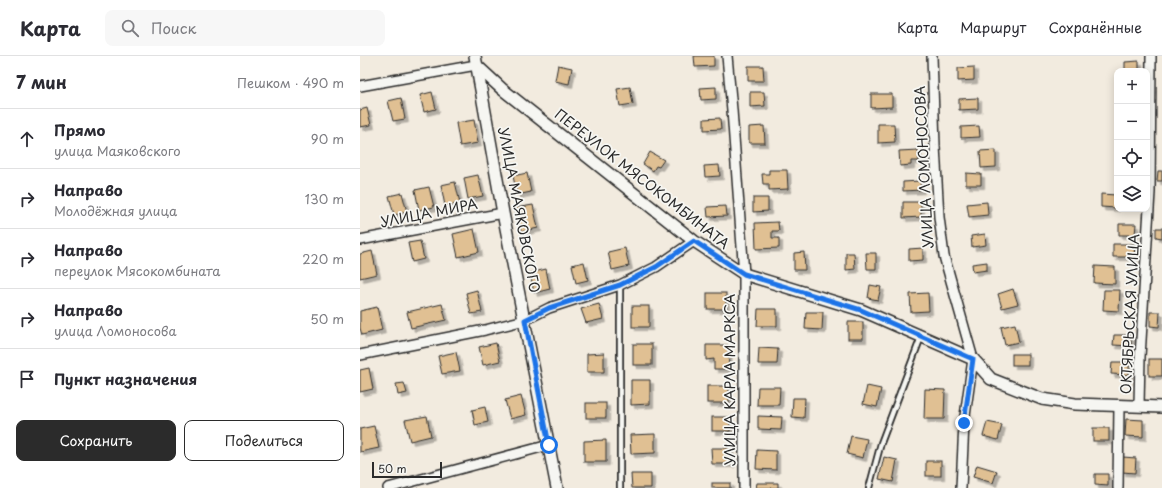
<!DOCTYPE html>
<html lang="ru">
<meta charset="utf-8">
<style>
body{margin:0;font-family:"Playpen Sans",sans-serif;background:#f7f7f7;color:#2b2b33}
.controls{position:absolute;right:12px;top:12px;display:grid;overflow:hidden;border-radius:8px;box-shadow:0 2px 10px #0003}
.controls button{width:36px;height:36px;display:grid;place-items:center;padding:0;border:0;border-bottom:1px solid #e1e1e2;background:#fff;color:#2b2b33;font:20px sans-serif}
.scale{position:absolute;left:12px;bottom:10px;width:70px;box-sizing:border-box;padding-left:4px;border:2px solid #2b2b2b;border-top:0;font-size:11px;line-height:14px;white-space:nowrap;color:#2b2b2b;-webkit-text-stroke:3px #f6f6f2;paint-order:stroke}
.stop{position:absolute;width:12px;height:12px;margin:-9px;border:3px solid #1a73e8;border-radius:50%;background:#fff}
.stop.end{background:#1a73e8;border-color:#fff;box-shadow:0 1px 4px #0008}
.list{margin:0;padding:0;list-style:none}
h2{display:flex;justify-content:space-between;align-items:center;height:52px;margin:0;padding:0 16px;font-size:17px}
h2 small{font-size:13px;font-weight:400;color:#7c7c81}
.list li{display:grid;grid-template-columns:26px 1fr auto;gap:12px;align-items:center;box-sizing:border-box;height:60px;padding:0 16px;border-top:1px solid #e1e1e2}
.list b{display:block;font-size:15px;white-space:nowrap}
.list p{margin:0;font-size:13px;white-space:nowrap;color:#7c7c81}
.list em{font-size:13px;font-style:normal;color:#7c7c81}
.actions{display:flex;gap:8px;padding:12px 16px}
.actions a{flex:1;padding:9px 0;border:1px solid #2b2b2b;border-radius:8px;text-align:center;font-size:14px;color:#2b2b2b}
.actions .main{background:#2b2b2b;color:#fff}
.icon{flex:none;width:22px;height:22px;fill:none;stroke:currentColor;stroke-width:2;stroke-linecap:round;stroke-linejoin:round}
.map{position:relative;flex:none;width:802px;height:432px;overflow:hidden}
header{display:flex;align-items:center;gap:24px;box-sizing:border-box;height:56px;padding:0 20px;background:#fff;border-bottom:1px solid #e1e1e2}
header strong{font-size:19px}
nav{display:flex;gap:22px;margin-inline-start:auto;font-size:14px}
.search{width:280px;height:36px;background:#f7f7f7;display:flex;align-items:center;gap:10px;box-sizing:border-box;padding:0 14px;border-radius:8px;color:#7c7c81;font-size:15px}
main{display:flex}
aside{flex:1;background:#fff}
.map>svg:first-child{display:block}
</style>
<header>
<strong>Карта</strong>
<div class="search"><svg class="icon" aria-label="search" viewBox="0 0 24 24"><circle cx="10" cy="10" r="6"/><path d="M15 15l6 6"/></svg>Поиск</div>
<nav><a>Карта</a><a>Маршрут</a><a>Сохранённые</a></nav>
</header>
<main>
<aside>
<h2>7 мин<small>Пешком · 490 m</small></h2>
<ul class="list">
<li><svg class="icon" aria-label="ahead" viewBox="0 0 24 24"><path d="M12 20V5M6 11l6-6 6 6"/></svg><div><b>Прямо</b><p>улица Маяковского</p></div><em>90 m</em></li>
<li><svg class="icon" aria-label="right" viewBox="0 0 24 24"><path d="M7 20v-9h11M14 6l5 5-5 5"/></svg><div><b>Направо</b><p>Молодёжная улица</p></div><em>130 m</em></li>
<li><svg class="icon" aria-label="right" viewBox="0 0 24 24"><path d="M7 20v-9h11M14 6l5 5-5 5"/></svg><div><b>Направо</b><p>переулок Мясокомбината</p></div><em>220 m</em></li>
<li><svg class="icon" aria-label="right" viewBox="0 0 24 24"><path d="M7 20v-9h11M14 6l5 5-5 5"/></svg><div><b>Направо</b><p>улица Ломоносова</p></div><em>50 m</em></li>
<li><svg class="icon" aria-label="arrive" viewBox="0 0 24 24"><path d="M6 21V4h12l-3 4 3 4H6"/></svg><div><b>Пункт назначения</b></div></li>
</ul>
<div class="actions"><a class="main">Сохранить</a><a>Поделиться</a></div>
</aside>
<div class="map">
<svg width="802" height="432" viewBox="0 0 802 432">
<defs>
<filter id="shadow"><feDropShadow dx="3.5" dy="3.5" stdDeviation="0" flood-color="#0004"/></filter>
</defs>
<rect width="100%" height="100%" fill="#f2ebdf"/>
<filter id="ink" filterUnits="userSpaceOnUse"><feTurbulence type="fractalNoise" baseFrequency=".025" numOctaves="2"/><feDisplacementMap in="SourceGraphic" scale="8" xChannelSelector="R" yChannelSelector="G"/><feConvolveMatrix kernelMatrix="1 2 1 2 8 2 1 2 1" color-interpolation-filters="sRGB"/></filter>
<g filter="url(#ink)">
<g fill="#e0c093" stroke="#2b2b2b" filter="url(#shadow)">
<polygon points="334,0 354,0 354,10 335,11"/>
<polygon points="779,5 779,15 765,15 765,6"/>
<polygon points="198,9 212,12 209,28 195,25"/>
<polygon points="388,10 403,10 404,25 388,25"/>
<polygon points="614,11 614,24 598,25 598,12"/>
<polygon points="270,31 273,48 260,50 257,33"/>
<polygon points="356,31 356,43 341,44 340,32"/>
<polygon points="72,36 76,53 64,56 60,39"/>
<polygon points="390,36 404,36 405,50 390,51"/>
<polygon points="511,38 532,38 532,51 511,52"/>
<polygon points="41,42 45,63 33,65 28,45"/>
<polygon points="618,42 618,53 599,54 599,43"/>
<polygon points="7,52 11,69 0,71 0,54"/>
<polygon points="360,62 361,73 344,74 344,63"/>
<polygon points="114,64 118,87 100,90 96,67"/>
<polygon points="518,68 534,68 535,86 518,87"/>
<polygon points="404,70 405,87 389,87 389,71"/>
<polygon points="619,70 620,81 601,82 601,71"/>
<polygon points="558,94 559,105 551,105 551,109 540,110 539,95"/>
<polygon points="636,94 636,111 621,112 620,95"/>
<polygon points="290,96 304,104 299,111 296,110 293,115 283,108"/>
<polygon points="359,109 360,120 345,121 344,110"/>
<polygon points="409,114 427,114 428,133 409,134 409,128 403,128 402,118 409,118"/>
<polygon points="798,115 802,115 802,125 797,125"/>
<polygon points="167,117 171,136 157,139 153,120"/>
<polygon points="606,117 621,118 621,129 606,129"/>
<polygon points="118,119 123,140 108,143 104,122"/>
<polygon points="560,125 561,134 543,135 543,126"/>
<polygon points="95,126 100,147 85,150 81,129"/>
<polygon points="69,131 74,151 59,154 55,134"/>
<polygon points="42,137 47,156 34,159 29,140"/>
<polygon points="741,138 756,139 756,152 741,151"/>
<polygon points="393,142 408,142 408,155 393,156"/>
<polygon points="543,146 561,146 561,161 543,162"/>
<polygon points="627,146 628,159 609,161 607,148"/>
<polygon points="173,149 178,172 161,176 155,152"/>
<polygon points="366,150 367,160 348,161 347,151"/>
<polygon points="418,166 419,175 412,175 412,182 419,182 419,192 396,193 395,167"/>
<polygon points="759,168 776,168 775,179 759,179"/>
<polygon points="796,172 802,172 802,182 796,181"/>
<polygon points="114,173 119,196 98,201 93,178"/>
<polygon points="625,178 626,189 612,191 611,180"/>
<polygon points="60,185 64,203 52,206 48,187"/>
<polygon points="753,188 775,188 774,201 753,201"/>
<polygon points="265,192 269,210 252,214 248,196"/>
<polygon points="563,192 563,204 549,205 549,193"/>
<polygon points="12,195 17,218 0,222 0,198"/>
<polygon points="444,196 445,214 434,214 434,197"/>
<polygon points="486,197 494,197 495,213 486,214"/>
<polygon points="506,197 516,197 516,213 507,213"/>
<polygon points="224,206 228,224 216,227 212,209"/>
<polygon points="627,206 627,214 613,216 612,208"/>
<polygon points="735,210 755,211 755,228 734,227"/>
<polygon points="186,213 190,233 174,237 170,217"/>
<polygon points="510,229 521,231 518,244 508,242"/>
<polygon points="653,233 658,248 642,252 638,238"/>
<polygon points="117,234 122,256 111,258 106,237"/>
<polygon points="744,234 760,234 759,255 743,254"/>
<rect x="347" y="237" width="19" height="16"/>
<polygon points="568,237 569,255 551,256 550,238"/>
<polygon points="82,248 86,264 51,272 47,256"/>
<polygon points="239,248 243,263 226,267 221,253"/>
<rect x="272" y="250" width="17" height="21"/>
<polygon points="17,251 22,274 2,279 0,272 0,255"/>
<polygon points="398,253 417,253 417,270 397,270"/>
<polygon points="446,256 463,256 462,274 445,273"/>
<polygon points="790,256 800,256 799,271 790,270"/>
<rect x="488" y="266" width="15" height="17"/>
<polygon points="655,268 659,286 645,289 641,271"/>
<polygon points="754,279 771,279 771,290 753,289"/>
<polygon points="136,287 140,305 123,309 119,291"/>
<rect x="273" y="288" width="19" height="21"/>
<polygon points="346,289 368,289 369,313 354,313 354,303 346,304"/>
<polygon points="399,292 418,293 417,308 398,308"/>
<polygon points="96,296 100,315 82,318 78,300"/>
<polygon points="244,297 244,316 227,316 227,298"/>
<rect x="652" y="298" width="16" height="11"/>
<rect x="789" y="303" width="13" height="17"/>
<polygon points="752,306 769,306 769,319 751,318"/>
<polygon points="9,312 13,333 0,336 0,314"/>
<polygon points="271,324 290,324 290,348 271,349"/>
<polygon points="44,327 47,337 38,339 36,328"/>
<rect x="347" y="330" width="22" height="17"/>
<polygon points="507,330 521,333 517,351 503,348"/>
<polygon points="398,331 420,331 419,349 397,349"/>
<polygon points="565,333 585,334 584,363 564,363"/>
<polygon points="161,340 166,359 150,363 145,344"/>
<polygon points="433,342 445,342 444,362 432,361"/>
<rect x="226" y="347" width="20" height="15"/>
<polygon points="125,351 128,366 115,369 112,354"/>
<polygon points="67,360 71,380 50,385 45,364"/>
<polygon points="398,360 422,361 421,374 398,373"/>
<rect x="352" y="361" width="18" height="14"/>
<polygon points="766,363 783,364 783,381 765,380"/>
<polygon points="627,366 642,369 638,384 623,380"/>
<polygon points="14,370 19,392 0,396 0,373"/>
<rect x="733" y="372" width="16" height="13"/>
<polygon points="295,378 295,397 271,398 270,379"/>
<polygon points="491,380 507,383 503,402 487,398"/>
<polygon points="246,384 246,406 224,406 224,385"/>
<polygon points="351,392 370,392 371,408 352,408"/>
<polygon points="397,394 416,395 416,414 396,413"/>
<polygon points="524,401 537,404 533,426 519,423"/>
<polygon points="763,401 776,402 775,417 762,416"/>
<rect x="566" y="405" width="15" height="15"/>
<polygon points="617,409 637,415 633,427 613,421"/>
<polygon points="271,418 291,418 291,432 272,432"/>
<polygon points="735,418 748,418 748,430 735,429"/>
<rect x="352" y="427" width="18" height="5"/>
<polygon points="397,427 418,427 418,432 396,432"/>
</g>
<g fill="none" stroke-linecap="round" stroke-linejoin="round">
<g stroke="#2b2b2b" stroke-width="8">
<g id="service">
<polyline points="260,229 260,432"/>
<polyline points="509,432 521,387 561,281"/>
</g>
</g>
<g stroke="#2b2b2b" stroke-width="12">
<g id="minor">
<polyline points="367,0 372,54 384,218 384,432"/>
<polyline points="572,0 575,90 579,161 584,200 613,303 604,367 601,432"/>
<polyline points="0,30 116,9"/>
<polyline points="0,184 143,157"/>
<polyline points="0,299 125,274 165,264 189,252 260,229 296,211 334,185"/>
<polyline points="779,349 780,301 790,136 791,0"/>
<polyline points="28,432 189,389"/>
<polyline points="758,432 759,349"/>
</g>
</g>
<g stroke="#2b2b2b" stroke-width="14">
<g id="tertiary">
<polyline points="115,0 143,157 197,432"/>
<polyline points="116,9 142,33 334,185 384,218 501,254 613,303 631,323 682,343 715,348 802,351"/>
</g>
</g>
<use href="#service" stroke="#f6f6f2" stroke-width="4.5"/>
<use href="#minor" stroke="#f6f6f2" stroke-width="9"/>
<use href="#tertiary" stroke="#f6f6f2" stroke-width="11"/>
</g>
</g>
<g fill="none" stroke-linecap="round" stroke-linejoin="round" filter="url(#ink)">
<polyline stroke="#1a73e8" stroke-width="5" points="189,389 165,264 189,252 260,229 296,211 334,185 384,218 501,254 613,303 604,367"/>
</g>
<g text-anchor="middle" stroke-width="3.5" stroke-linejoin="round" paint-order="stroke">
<g font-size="14" fill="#2b2b2b" stroke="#f6f6f2">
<text transform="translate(564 111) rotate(-93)" y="5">УЛИЦА ЛОМОНОСОВА</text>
<text transform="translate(282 123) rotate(38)" y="5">ПЕРЕУЛОК МЯСОКОМБИНАТА</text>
<text transform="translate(159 154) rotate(79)" y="5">УЛИЦА МАЯКОВСКОГО</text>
<text transform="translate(69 157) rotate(-11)" y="5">УЛИЦА МИРА</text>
<text transform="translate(770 258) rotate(-87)" y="5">ОКТЯБРЬСКАЯ УЛИЦА</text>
<text transform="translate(370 324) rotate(-90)" y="5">УЛИЦА КАРЛА МАРКСА</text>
</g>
</g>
</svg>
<div class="controls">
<button>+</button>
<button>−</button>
<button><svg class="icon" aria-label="locate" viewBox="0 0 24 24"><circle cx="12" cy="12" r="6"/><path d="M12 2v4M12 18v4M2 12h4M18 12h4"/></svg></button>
<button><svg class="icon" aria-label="layers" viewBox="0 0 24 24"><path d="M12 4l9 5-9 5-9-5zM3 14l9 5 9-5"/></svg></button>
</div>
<div class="scale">50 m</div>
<div class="stop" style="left:189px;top:389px"></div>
<div class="stop end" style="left:604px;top:367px"></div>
</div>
</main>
